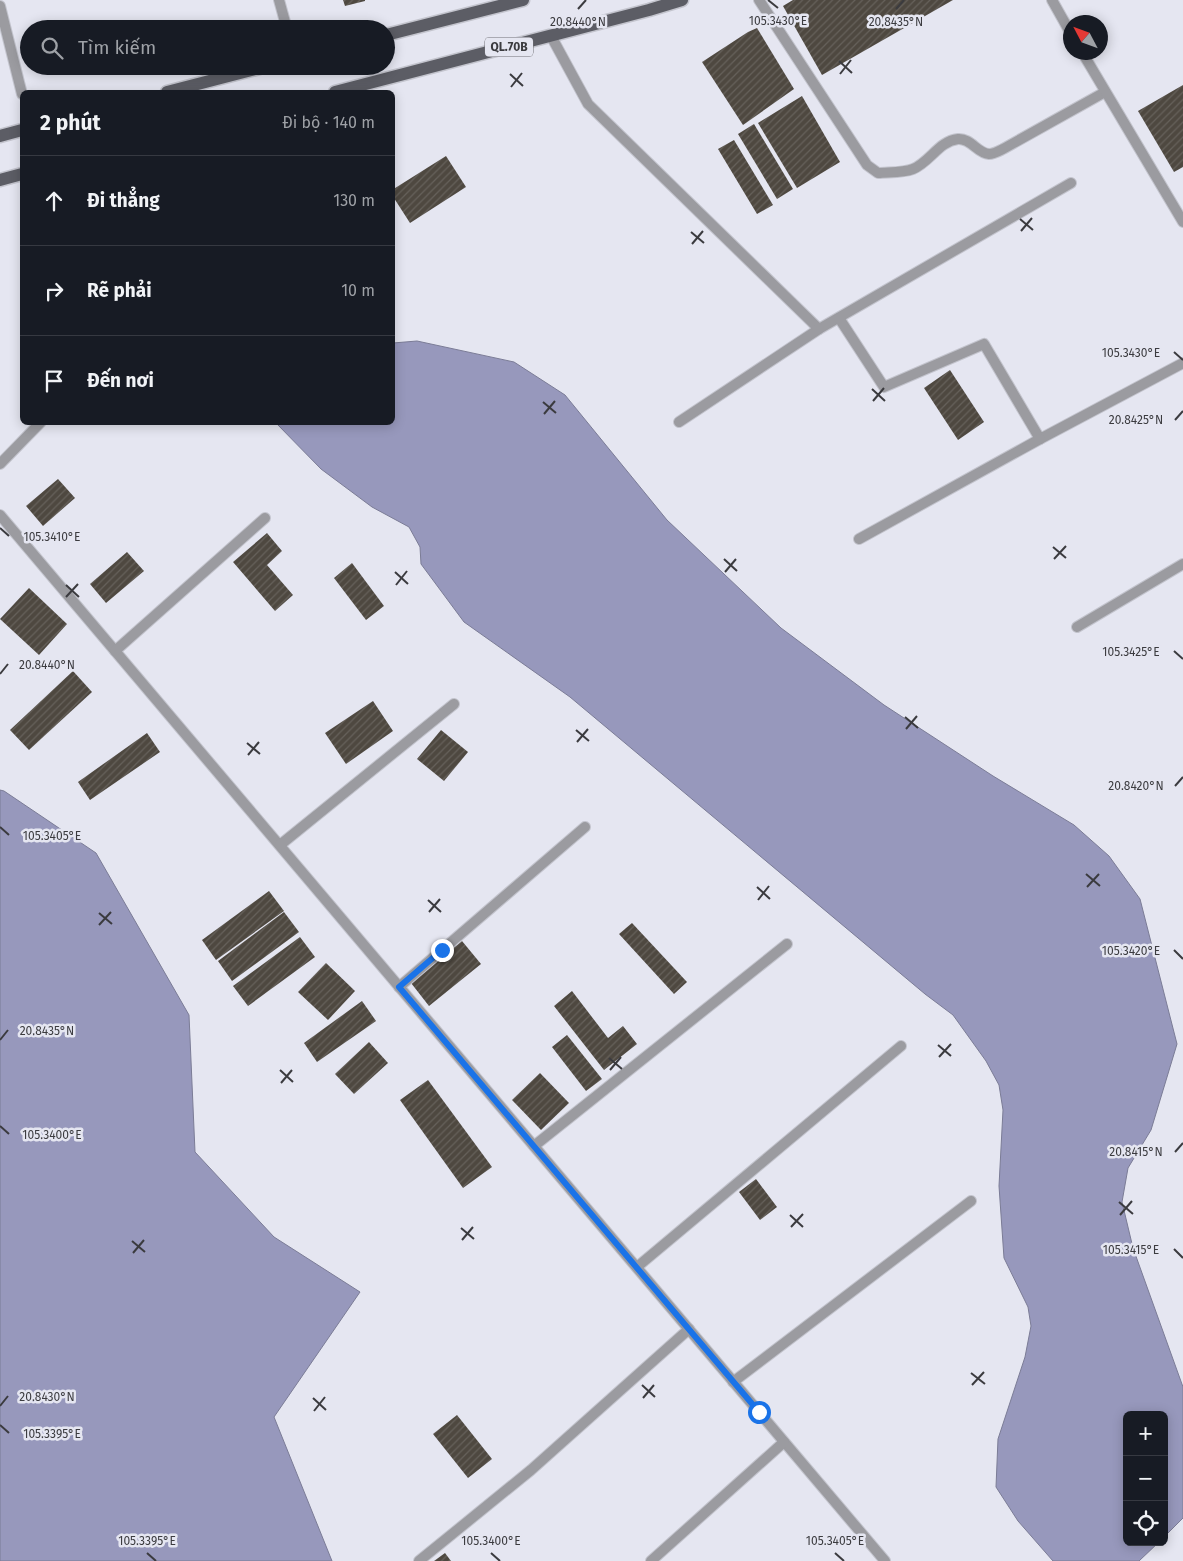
<!DOCTYPE html>
<html lang="vi">
<meta charset="utf-8">
<style>
body{margin:0;font-family:"Fira Sans",sans-serif;background:#242831;color:#f1f3f6}
.controls{position:absolute;right:15px;bottom:15px;display:grid;overflow:hidden;border-radius:8px;box-shadow:0 2px 12px #0003}
.controls button{width:45px;height:45px;display:grid;place-items:center;padding:0;border:0;border-bottom:1px solid #363941;background:#171b24;color:#f1f3f6;font:25px sans-serif}
.compass{position:absolute;left:1063px;top:15px;width:45px;height:45px;border-radius:50%;background:#171b24;box-shadow:0 2px 12px #0003;rotate:311deg}
.stop{position:absolute;width:15px;height:15px;margin:-11px;border:4px solid #1a73e8;border-radius:50%;background:#fff}
.stop.end{background:#1a73e8;border-color:#fff;box-shadow:0 1px 5px #0008}
.list{margin:0;padding:0;list-style:none}
h2{display:flex;justify-content:space-between;align-items:center;height:65px;margin:0;padding:0 20px;font-size:21px}
h2 small{font-size:16px;font-weight:400;color:#9ea1a6}
.list li{display:grid;grid-template-columns:32px 1fr auto;gap:15px;align-items:center;box-sizing:border-box;height:90px;padding:0 20px;border-top:1px solid #363941}
.list b{display:block;font-size:19px;white-space:nowrap}
.list em{font-size:16px;font-style:normal;color:#9ea1a6}
.icon{flex:none;width:28px;height:28px;fill:none;stroke:currentColor;stroke-width:2;stroke-linecap:round;stroke-linejoin:round}
.map{position:relative;flex:none;width:1183px;height:1561px;overflow:hidden}
.search{position:absolute;background:#171b24;box-shadow:0 2px 12px #0003;left:20px;top:20px;width:375px;height:55px;display:flex;align-items:center;gap:12px;box-sizing:border-box;padding:0 18px;border-radius:28px;color:#9ea1a6;font-size:19px}
.panel{position:absolute;background:#171b24;box-shadow:0 2px 12px #0003;left:20px;top:90px;width:375px;height:335px;border-radius:8px}
.map>svg:first-child{display:block}
</style>
<div class="map">
<svg width="1183" height="1561" viewBox="0 0 1183 1561">
<defs>
<pattern id="building-hatch" width="6" height="6" patternUnits="userSpaceOnUse" patternTransform="scale(1.25)"><rect width="6" height="6" fill="#4e4840"/><path d="M-1 1l2-2M0 6l6-6M5 7l2-2" fill="none" stroke="#66615b"/></pattern>
</defs>
<rect width="100%" height="100%" fill="#e5e6f1"/>
<g fill="#9798bc" stroke="#7b7c96">
<polygon points="417,341 514,362 565,395 667,520 781,628 884,705 993,776 1074,825 1109,856 1140,899 1177,1044 1151,1130 1128,1168 1122,1202 1133,1248 1183,1387 1183,1518 1164,1537 1164,1415 1127,1415 1127,1542 1159,1542 1139,1561 1053,1561 1018,1521 996,1487 998,1439 1025,1357 1031,1326 1028,1307 1004,1258 999,1186 1003,1110 999,1085 986,1061 953,1015 925,994 570,697 464,622 421,564 420,547 409,527 372,507 321,469 276,423 392,422 393,343"/>
<polygon points="0,790 4,791 96,853 189,1015 195,1152 274,1237 360,1292 274,1417 332,1561 0,1561"/>
</g>
<g fill="url(#building-hatch)">
<polygon points="343,0 365,0 365,1 345,6"/>
<polygon points="793,0 953,0 822,75 783,6"/>
<polygon points="757,28 794,89 743,125 702,62 748,32"/>
<polygon points="1183,85 1183,167 1174,172 1138,111"/>
<polygon points="802,96 840,162 797,188 758,123"/>
<polygon points="754,124 793,189 777,199 738,134"/>
<polygon points="734,140 773,205 757,214 718,149"/>
<polygon points="446,156 466,187 410,223 392,195 392,190"/>
<polygon points="950,370 984,422 958,440 924,388"/>
<polygon points="58,479 75,498 43,526 26,506"/>
<polygon points="267,533 282,551 267,565 293,595 275,611 233,562"/>
<polygon points="127,552 144,571 106,603 90,584"/>
<polygon points="352,563 384,606 366,620 334,578"/>
<polygon points="29,588 67,624 39,655 0,619"/>
<polygon points="73,671 92,692 29,750 10,730"/>
<polygon points="373,701 393,731 346,764 325,733"/>
<polygon points="441,730 468,752 444,781 417,759"/>
<polygon points="147,733 160,752 90,800 78,782"/>
<polygon points="269,891 284,911 216,960 202,940"/>
<polygon points="284,912 299,932 232,981 218,961"/>
<polygon points="632,923 687,982 674,994 619,934"/>
<polygon points="300,937 315,957 248,1006 233,986"/>
<polygon points="462,941 481,964 429,1006 411,983"/>
<polygon points="326,963 355,991 328,1020 298,992"/>
<polygon points="572,991 608,1038 623,1026 637,1044 604,1070 554,1006"/>
<polygon points="362,1001 376,1021 317,1062 304,1043"/>
<polygon points="567,1035 602,1079 586,1091 552,1047"/>
<polygon points="369,1042 388,1063 354,1094 335,1074"/>
<polygon points="540,1073 569,1103 541,1130 512,1100"/>
<polygon points="428,1080 492,1167 463,1188 400,1100"/>
<polygon points="756,1179 777,1207 760,1220 739,1192"/>
<polygon points="457,1415 492,1459 468,1478 433,1434"/>
<polygon points="445,1553 451,1561 434,1561"/>
</g>
<g fill="none" stroke-linecap="round" stroke-linejoin="round">
<g stroke="#c3c4cd" stroke-width="12">
<g id="minor">
<polyline points="279,0 287,29"/>
<path d="M 759,0 L 867,165 L 878,173 C 889,172 903,173 913,169 C 930,162 939,141 958,139 C 971,138 977,153 989,154 C 994,154 999,151 1003,149 L 1105,92"/>
<polyline points="1052,0 1070,32"/>
<polyline points="0,6 22,94"/>
<polyline points="551,36 588,104 819,329 1071,183"/>
<polyline points="1082,52 1183,222"/>
<polyline points="839,318 884,387 984,344 1040,439 1183,363"/>
<polyline points="679,422 819,329"/>
<polyline points="0,464 41,422"/>
<polyline points="0,515 885,1561"/>
<polyline points="859,539 1040,439"/>
<polyline points="1077,627 1183,564"/>
<polyline points="115,651 265,518"/>
<polyline points="280,845 454,704"/>
<polyline points="399,987 585,827"/>
<polyline points="534,1146 787,944"/>
<polyline points="637,1267 901,1046"/>
<polyline points="733,1382 971,1201"/>
<polyline points="419,1561 531,1470 689,1329"/>
<polyline points="651,1561 784,1442"/>
</g>
</g>
<g stroke="#c3c4cd" stroke-width="15">
<g id="primary">
<polyline points="386,35 523,0"/>
<polyline points="167,92 267,66"/>
<polyline points="335,92 649,10 682,0"/>
<polyline points="0,136 22,130"/>
<polyline points="0,180 22,174"/>
</g>
</g>
<use href="#minor" stroke="#9b9ba0" stroke-width="10"/>
<use href="#primary" stroke="#5c5d65" stroke-width="12"/>
</g>
<g fill="none" stroke-linecap="round" stroke-linejoin="round">
<polyline stroke="#1a73e8" stroke-width="6" points="442,950 399,987 759,1412"/>
</g>
<path fill="none" stroke="#3b3b3f" stroke-width="2" d="M 768,0 L 778,8M 578,9 L 586,0M 896,9 L 904,0M 839,61 L 852,73M 510,74 L 523,86M 840,74 L 851,60M 511,87 L 522,73M 1020,219 L 1033,230M 1021,231 L 1032,218M 691,232 L 704,243M 692,244 L 703,231M 1174,352 L 1183,360M 872,389 L 885,401M 873,401 L 884,388M 543,402 L 556,413M 544,414 L 555,401M 1175,420 L 1183,411M 0,528 L 9,536M 1053,547 L 1066,558M 724,559 L 737,571M 1054,559 L 1066,546M 395,572 L 408,584M 725,572 L 736,559M 66,585 L 79,597M 396,585 L 407,571M 66,597 L 78,584M 1174,651 L 1183,659M 0,674 L 8,664M 905,717 L 918,728M 906,729 L 917,716M 576,730 L 589,741M 577,742 L 588,729M 247,743 L 260,754M 248,755 L 259,742M 1175,786 L 1183,777M 0,827 L 9,835M 1086,874 L 1100,886M 757,887 L 770,899M 1087,887 L 1099,874M 428,900 L 441,912M 758,900 L 769,886M 429,912 L 440,899M 99,913 L 112,924M 99,925 L 111,912M 1174,950 L 1183,959M 0,1040 L 8,1030M 938,1045 L 951,1056M 939,1057 L 951,1044M 609,1058 L 622,1069M 280,1070 L 293,1082M 610,1070 L 621,1057M 281,1083 L 292,1070M 0,1126 L 9,1134M 1175,1152 L 1183,1143M 1119,1202 L 1133,1214M 790,1215 L 803,1227M 1120,1215 L 1132,1201M 791,1227 L 803,1214M 461,1228 L 474,1239M 462,1240 L 473,1227M 132,1241 L 145,1252M 1174,1249 L 1183,1258M 133,1253 L 144,1240M 971,1373 L 985,1384M 642,1385 L 655,1397M 972,1385 L 984,1372M 313,1398 L 326,1410M 643,1398 L 654,1385M 0,1406 L 8,1396M 314,1411 L 325,1397M 0,1425 L 9,1433M 147,1553 L 156,1561M 491,1553 L 500,1561M 835,1553 L 844,1561"/>
<g text-anchor="middle" stroke-width="5" stroke-linejoin="round" paint-order="stroke">
<rect fill="#e5e6f1" stroke="#6e6e74" stroke-width="1" x="485" y="37.5" width="48" height="19" rx="4"/>
<g font-size="12" font-weight="bold" fill="#3b3b3f">
<text x="509" y="51">QL.70B</text>
</g>
</g>
<g font-size="12" text-anchor="middle" fill="#3b3b3f" stroke="#e5e6f1" stroke-width="5" stroke-linejoin="round" paint-order="stroke">
<text x="778" y="25">105.3430°E</text>
<text x="578" y="26">20.8440°N</text>
<text x="896" y="26">20.8435°N</text>
<text x="1131" y="357">105.3430°E</text>
<text x="1136" y="424">20.8425°N</text>
<text x="52" y="541">105.3410°E</text>
<text x="1131" y="656">105.3425°E</text>
<text x="47" y="669">20.8440°N</text>
<text x="1136" y="790">20.8420°N</text>
<text x="52" y="840">105.3405°E</text>
<text x="1131" y="955">105.3420°E</text>
<text x="47" y="1035">20.8435°N</text>
<text x="52" y="1139">105.3400°E</text>
<text x="1136" y="1156">20.8415°N</text>
<text x="1131" y="1254">105.3415°E</text>
<text x="47" y="1401">20.8430°N</text>
<text x="52" y="1438">105.3395°E</text>
<text x="147" y="1545">105.3395°E</text>
<text x="491" y="1545">105.3400°E</text>
<text x="835" y="1545">105.3405°E</text>
</g>
</svg>
<div class="controls">
<button>+</button>
<button>−</button>
<button><svg class="icon" aria-label="locate" viewBox="0 0 24 24"><circle cx="12" cy="12" r="6"/><path d="M12 2v4M12 18v4M2 12h4M18 12h4"/></svg></button>
</div>
<svg class="compass" viewBox="-18 -18 36 36"><path d="M0-13l5 13h-10z" fill="#e53935"/><path d="M0 13l5-13h-10z" fill="#9ea1a6"/></svg>
<div class="stop" style="left:759px;top:1412px"></div>
<div class="stop end" style="left:442px;top:950px"></div>
<div class="search"><svg class="icon" aria-label="search" viewBox="0 0 24 24"><circle cx="10" cy="10" r="6"/><path d="M15 15l6 6"/></svg>Tìm kiếm</div>
<section class="panel">
<h2>2 phút<small>Đi bộ · 140 m</small></h2>
<ul class="list">
<li><svg class="icon" aria-label="ahead" viewBox="0 0 24 24"><path d="M12 20V5M6 11l6-6 6 6"/></svg><div><b>Đi thẳng</b></div><em>130 m</em></li>
<li><svg class="icon" aria-label="right" viewBox="0 0 24 24"><path d="M7 20v-9h11M14 6l5 5-5 5"/></svg><div><b>Rẽ phải</b></div><em>10 m</em></li>
<li><svg class="icon" aria-label="arrive" viewBox="0 0 24 24"><path d="M6 21V4h12l-3 4 3 4H6"/></svg><div><b>Đến nơi</b></div></li>
</ul>
</section>
</div>
